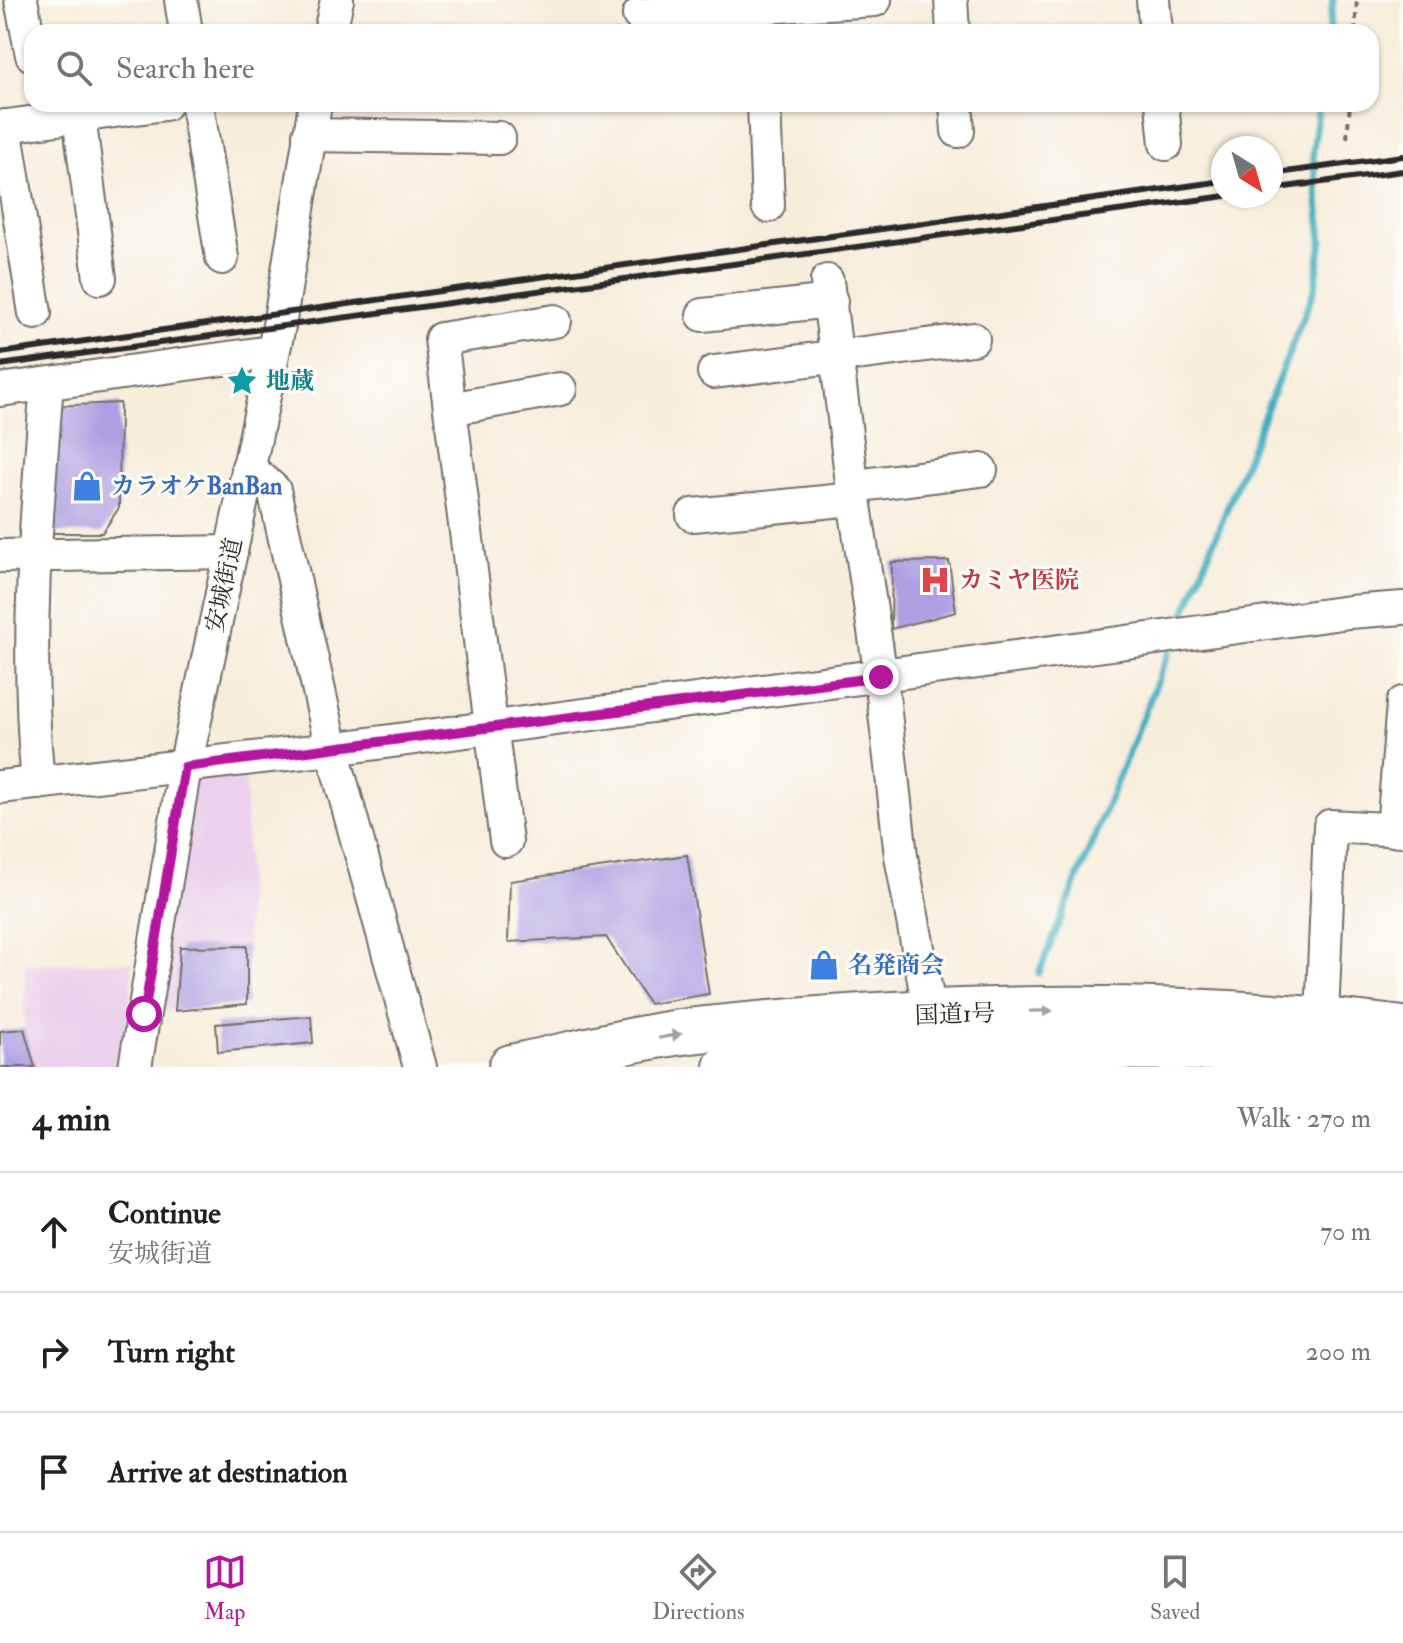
<!DOCTYPE html>
<meta charset="utf-8">
<style>
body{margin:0;font-family:"IM FELL Double Pica","Noto Serif JP",serif;background:#f6f6f6;color:#202124}
.compass{position:absolute;left:1211px;top:136px;width:72px;height:72px;border-radius:50%;background:#fff;box-shadow:0 2px 6px #0004;rotate:143deg}
.stop{position:absolute;width:24px;height:24px;margin:-18px;border:6px solid #b5179e;border-radius:50%;background:#fff}
.stop.end{background:#b5179e;border-color:#fff;box-shadow:0 2px 8px #0008}
.list{margin:0;padding:0;list-style:none}
h2{display:flex;justify-content:space-between;align-items:center;height:104px;margin:0;padding:0 32px;font-size:34px}
h2 small{font-size:26px;font-weight:400;color:#757577}
.list li{display:grid;grid-template-columns:52px 1fr auto;gap:24px;align-items:center;box-sizing:border-box;height:120px;padding:0 32px;border-top:2px solid #e0e0e0}
.list b{display:block;font-size:30px;white-space:nowrap}
.list p{margin:0;font-size:26px;white-space:nowrap;color:#757577}
.list em{font-size:26px;font-style:normal;color:#757577}
.icon{flex:none;width:44px;height:44px;fill:none;stroke:currentColor;stroke-width:2;stroke-linecap:round;stroke-linejoin:round}
.map{position:relative;flex:none;width:1403px;height:1067px;overflow:hidden}
.search{position:absolute;background:#fff;box-shadow:0 2px 6px #0004;left:24px;right:24px;top:24px;height:88px;display:flex;align-items:center;gap:20px;box-sizing:border-box;padding:0 28px;border-radius:24px;color:#757577;font-size:30px}
.sheet{height:464px;background:#fff}
nav{display:flex;justify-content:space-around;align-items:center;box-sizing:border-box;height:112px;border-top:2px solid #e0e0e0;background:#fff;font-size:22px;color:#757577}
nav a{display:grid;justify-items:center;gap:4px}
nav .on{color:#b5179e}
.map>svg:first-child{display:block}
</style>
<div class="map">
<svg width="1403" height="1067" viewBox="0 0 1403 1067">
<rect width="100%" height="100%" fill="#fdfcf7"/>
<filter id="ink" filterUnits="userSpaceOnUse"><feTurbulence type="fractalNoise" baseFrequency=".0125" numOctaves="2"/><feDisplacementMap in="SourceGraphic" scale="16" xChannelSelector="R" yChannelSelector="G"/><feConvolveMatrix kernelMatrix="1 2 1 2 8 2 1 2 1" color-interpolation-filters="sRGB"/></filter>
<filter id="wash" filterUnits="userSpaceOnUse"><feTurbulence type="fractalNoise" baseFrequency=".006" numOctaves="4" result="noise"/><feDisplacementMap in="SourceGraphic" scale="32" xChannelSelector="R" yChannelSelector="G"/><feGaussianBlur stdDeviation="1.8" result="paint"/><feColorMatrix in="noise" values="0 0 0 0 0 0 0 0 0 0 0 0 0 0 0 0 0 1.4 0 .05"/><feComposite in="paint" operator="in"/></filter>
<g filter="url(#wash)">
<rect width="100%" height="100%" fill="#f7eddb"/>
<g fill="#ebd1ec">
<polygon points="246,760 247,1004 144,1014 185,767"/>
<polygon points="133,962 126,1067 0,1067 0,1032 24,1029 25,964"/>
</g>
<g fill="none" stroke-linecap="round" stroke-linejoin="round">
<g stroke="#41aebf" stroke-width="7">
<polyline points="1329,32 1333,0"/>
<polyline points="1180,626 1315,288 1322,240 1313,153 1319,104"/>
<polyline points="1039,973 1170,650"/>
</g>
</g>
<g id="blocks">
<g fill="#ad9fe2">
<polygon points="120,403 119,508 102,533 49,533 53,406"/>
<polygon points="949,561 956,612 891,629 892,562"/>
<polygon points="687,855 709,994 649,1004 606,937 508,942 510,881"/>
<polygon points="247,946 247,1004 175,1011 180,947"/>
<polygon points="311,1016 313,1043 218,1052 216,1024"/>
<polygon points="24,1029 35,1067 0,1067 0,1031"/>
</g>
</g>
</g>
<g filter="url(#ink)">
<use href="#blocks" fill-opacity="0" stroke="#726f69" stroke-width="2"/>
<g fill="none" stroke-linecap="round" stroke-linejoin="round">
<g stroke="#726f69" stroke-width="36">
<g id="minor">
<polyline points="21,0 32,55"/>
<polyline points="181,0 186,32"/>
<polyline points="951,0 953,32"/>
<polyline points="1153,0 1156,32"/>
<polyline points="639,15 875,0"/>
<polyline points="330,32 337,0"/>
<polyline points="197,104 222,258"/>
<polyline points="764,104 768,206"/>
<polyline points="956,104 958,131"/>
<polyline points="1162,104 1166,144"/>
<polyline points="79,116 100,278"/>
<polyline points="5,126 35,313"/>
<polyline points="0,127 165,104"/>
<polyline points="309,135 499,138"/>
<polyline points="827,281 854,499 881,677 901,856 930,1013"/>
<polyline points="703,315 831,301"/>
<polyline points="714,372 973,339"/>
<polyline points="0,390 272,352"/>
<polyline points="450,409 560,389"/>
<polyline points="248,467 274,490 332,749 420,1067"/>
<polyline points="854,486 981,470"/>
<polyline points="693,515 854,499"/>
<polyline points="0,556 231,552"/>
<path d="M 38,783 C 25,649 36,517 47,384"/>
<polyline points="0,787 332,749 1349,612 1403,608"/>
<polyline points="1393,830 1403,703"/>
<polyline points="506,841 441,339 555,321"/>
<polyline points="1322,1018 1330,826 1403,830"/>
<polyline points="135,1067 185,767 279,326 315,104"/>
</g>
</g>
<g stroke="#726f69" stroke-width="48">
<g id="highway">
<path d="M 511,1067 C 575,1054 642,1035 707,1029 C 937,1005 1174,999 1403,1029"/>
<polyline points="726,1067 938,1046 1305,1049 1403,1061"/>
</g>
</g>
<g stroke="#726f69" stroke-width="4" stroke-dasharray="6 6" stroke-linecap="butt">
<polyline points="1355,32 1357,0"/>
<polyline points="1347,138 1350,104"/>
</g>
<use href="#minor" stroke="#fff" stroke-width="32"/>
<use href="#highway" stroke="#fff" stroke-width="44"/>
<g stroke="#2b2b2b" stroke-width="6">
<polyline points="1271,174 1403,156"/>
<polyline points="1271,189 1403,171"/>
<polyline points="0,353 1223,181"/>
<polyline points="0,365 1226,196"/>
</g>
</g>
<defs><path id="oneway-solid" d="M-6-.8H1V-3.2L6.5 0L1 3.2V.8H-6Z" transform="scale(2)"/></defs>
<g fill="#a0a0a0">
<use href="#oneway-solid" transform="translate(1041 1011) rotate(-1)"/>
<use href="#oneway-solid" transform="translate(670 1036) rotate(-11)"/>
</g>
</g>
<g fill="none" stroke-linecap="round" stroke-linejoin="round" filter="url(#ink)">
<polyline stroke="#b5179e" stroke-width="10" points="144,1014 185,767 881,677"/>
</g>
<defs>
<g id="sight-bare" transform="scale(2.4)"><path d="M0-6L1.8-2.2L6-1.7L2.9 1.2L3.7 5.4L0 3.3L-3.7 5.4L-2.9 1.2L-6-1.7L-1.8-2.2Z" fill="#0f9aa8" stroke="#fdfcf7" stroke-width="2.5" paint-order="stroke"/></g>
<g id="shop-bare" transform="scale(2.4)"><path d="M-5-2.5h2.3a2.7 3.5 0 0 1 5.4 0H5L5.5 6h-11ZM-1.5-2.5h3a1.5 2.3 0 0 0-3 0Z" fill="#3f7fe0" stroke="#fdfcf7" stroke-width="2.5" paint-order="stroke"/></g>
<g id="hospital-bare" transform="scale(2.4)"><path d="M-5-5h3v3.5h4V-5h3V5h-3V1.5h-4V5h-3Z" fill="#e0444e" stroke="#fdfcf7" stroke-width="2.5" paint-order="stroke"/></g>
</defs>
<g fill-rule="evenodd">
<use href="#sight-bare" x="242" y="381"/>
<use href="#shop-bare" x="87" y="486"/>
<use href="#hospital-bare" x="935" y="580"/>
<use href="#shop-bare" x="824" y="965"/>
</g>
<g text-anchor="middle" stroke-width="6" stroke-linejoin="round" paint-order="stroke">
<g font-size="24" font-weight="bold" fill="#0d838f" stroke="#fdfcf7" text-anchor="start">
<text x="266" y="389">地蔵</text>
</g>
<g font-size="24" font-weight="bold" fill="#366cbe" stroke="#fdfcf7" text-anchor="start">
<text x="111" y="494">カラオケBanBan</text>
<text x="848" y="973">名発商会</text>
</g>
<g font-size="24" font-weight="bold" fill="#be3a42" stroke="#fdfcf7" text-anchor="start">
<text x="959" y="588">カミヤ医院</text>
</g>
<g font-size="24" fill="#2b2b2b" stroke="#fdfcf7">
<text transform="translate(224 585) rotate(-78)" y="8">安城街道</text>
<text transform="translate(955 1014) rotate(-2)" y="8">国道1号</text>
</g>
</g>
</svg>
<svg class="compass" viewBox="-18 -18 36 36"><path d="M0-13l5 13h-10z" fill="#e53935"/><path d="M0 13l5-13h-10z" fill="#757577"/></svg>
<div class="stop" style="left:144px;top:1014px"></div>
<div class="stop end" style="left:881px;top:677px"></div>
<div class="search"><svg class="icon" aria-label="search" viewBox="0 0 24 24"><circle cx="10" cy="10" r="6"/><path d="M15 15l6 6"/></svg>Search here</div>
</div>
<section class="sheet">
<h2>4 min<small>Walk · 270 m</small></h2>
<ul class="list">
<li><svg class="icon" aria-label="ahead" viewBox="0 0 24 24"><path d="M12 20V5M6 11l6-6 6 6"/></svg><div><b>Continue</b><p>安城街道</p></div><em>70 m</em></li>
<li><svg class="icon" aria-label="right" viewBox="0 0 24 24"><path d="M7 20v-9h11M14 6l5 5-5 5"/></svg><div><b>Turn right</b></div><em>200 m</em></li>
<li><svg class="icon" aria-label="arrive" viewBox="0 0 24 24"><path d="M6 21V4h12l-3 4 3 4H6"/></svg><div><b>Arrive at destination</b></div></li>
</ul>
</section>
<nav>
<a class="on"><svg class="icon" aria-label="map" viewBox="0 0 24 24"><path d="M3 6l6-2 6 2 6-2v14l-6 2-6-2-6 2zM9 4v14M15 6v14"/></svg>Map</a>
<a><svg class="icon" aria-label="directions" viewBox="0 0 24 24"><path d="M12 3l9 9-9 9-9-9zM9 14v-3h6M13 9l2 2-2 2"/></svg>Directions</a>
<a><svg class="icon" aria-label="saved" viewBox="0 0 24 24"><path d="M7 4h10v16l-5-4-5 4z"/></svg>Saved</a>
</nav>
